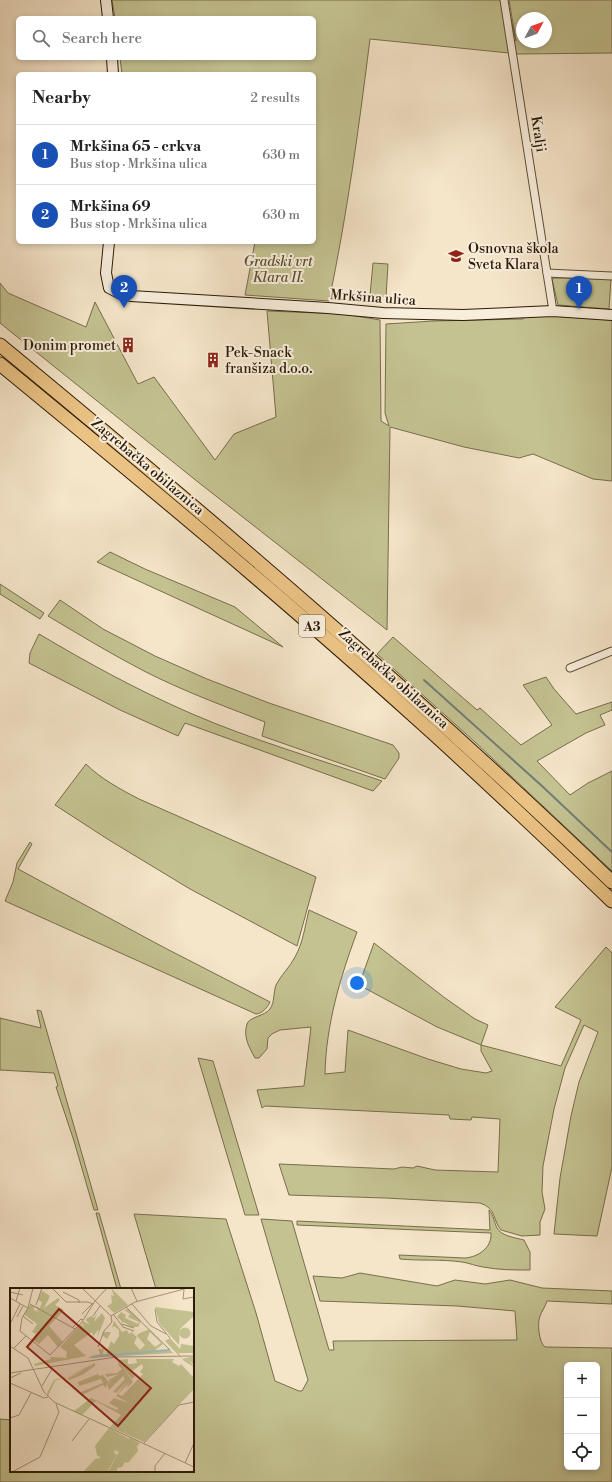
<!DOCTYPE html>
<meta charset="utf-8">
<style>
body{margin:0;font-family:"Libre Bodoni",serif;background:#f6f6f6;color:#222}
.controls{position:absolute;right:12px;bottom:12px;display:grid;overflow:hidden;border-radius:6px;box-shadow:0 2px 6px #0003}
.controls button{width:36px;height:36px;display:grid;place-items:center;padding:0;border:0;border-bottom:1px solid #e0e0e0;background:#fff;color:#222;font:20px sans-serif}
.compass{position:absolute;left:516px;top:12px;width:36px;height:36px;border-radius:50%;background:#fff;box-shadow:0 2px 6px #0003;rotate:49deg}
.you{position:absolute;left:357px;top:983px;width:14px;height:14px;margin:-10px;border:3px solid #fff;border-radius:50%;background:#1a73e8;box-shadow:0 0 0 6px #1a73e833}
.badge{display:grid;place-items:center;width:26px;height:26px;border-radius:50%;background:#d93025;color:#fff;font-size:13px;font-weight:700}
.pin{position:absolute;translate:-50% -33px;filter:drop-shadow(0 1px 2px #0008)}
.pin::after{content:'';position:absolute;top:21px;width:14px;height:12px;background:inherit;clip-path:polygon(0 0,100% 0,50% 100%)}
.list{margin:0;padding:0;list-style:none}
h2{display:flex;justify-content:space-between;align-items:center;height:52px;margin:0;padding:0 16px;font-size:17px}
h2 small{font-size:13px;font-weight:400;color:#767676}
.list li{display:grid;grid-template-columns:26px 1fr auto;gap:12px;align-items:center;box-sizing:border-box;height:60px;padding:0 16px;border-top:1px solid #e0e0e0}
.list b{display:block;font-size:15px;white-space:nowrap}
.list p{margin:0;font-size:13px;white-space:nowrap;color:#767676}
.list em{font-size:13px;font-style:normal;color:#767676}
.icon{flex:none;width:22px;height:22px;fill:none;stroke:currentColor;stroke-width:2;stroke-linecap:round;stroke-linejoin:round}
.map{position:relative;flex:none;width:612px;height:1482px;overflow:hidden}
.search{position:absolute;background:#fff;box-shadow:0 2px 6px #0003;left:16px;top:16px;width:300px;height:44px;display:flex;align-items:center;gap:10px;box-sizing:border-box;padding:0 14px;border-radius:6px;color:#767676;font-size:15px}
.panel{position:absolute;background:#fff;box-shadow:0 2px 6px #0003;left:16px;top:72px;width:300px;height:172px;border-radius:6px}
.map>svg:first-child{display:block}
</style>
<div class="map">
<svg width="612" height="1482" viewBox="0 0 612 1482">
<rect width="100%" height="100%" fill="#f5e5c9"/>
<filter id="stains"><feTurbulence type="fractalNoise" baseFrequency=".005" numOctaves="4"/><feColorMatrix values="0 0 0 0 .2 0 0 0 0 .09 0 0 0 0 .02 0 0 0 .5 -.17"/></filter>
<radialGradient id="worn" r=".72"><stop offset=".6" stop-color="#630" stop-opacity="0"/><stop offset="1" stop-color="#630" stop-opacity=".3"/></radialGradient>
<g fill="#c4c291" stroke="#786e4c" fill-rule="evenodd">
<path d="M 112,0 L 507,0 L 516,41 L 509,0 L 612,0 L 612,53 L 519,54 L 370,39 C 359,127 347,215 329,301 L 245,295 L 255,242 L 314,242 L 314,74 L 122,74 L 120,58 L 314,58 L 314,18 L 115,18 ZM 522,18 L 546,18 L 546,42 L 522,42 Z"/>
<polygon points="373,263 388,264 386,297 370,295"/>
<polygon points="554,278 611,279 609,309 558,305 552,279"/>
<polygon points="0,283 8,293 86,327 95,302 138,384 154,377 215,460 234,434 276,417 267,311 344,314 380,320 381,421 389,426 385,413 386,324 433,321 523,319 525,316 554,315 612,320 612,481 593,479 533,454 519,458 464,447 390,427 387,630 198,482 0,323"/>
<polygon points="110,552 145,569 235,607 283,647 97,562"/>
<polygon points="0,584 44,613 40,619 0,594"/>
<path d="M 60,600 L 103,629 L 155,656 L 207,679 L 269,703 L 393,745 L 399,753 L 399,758 L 385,779 L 262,736 L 265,722 C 224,706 183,691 144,671 C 111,654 80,635 48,616 Z"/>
<path d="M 39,634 C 88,663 137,690 190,713 C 252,740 318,759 382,781 L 373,791 L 185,723 L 178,736 L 120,710 L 29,663 L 30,653 Z"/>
<polygon points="393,637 477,710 480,708 521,745 552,725 523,685 546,677 554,689 576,714 612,702 612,710 600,715 605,725 586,733 537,761 570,795 588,783 612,771 612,871 475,742 377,654"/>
<path d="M 86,764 C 101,779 120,789 139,799 L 316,877 L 297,946 L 190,889 L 109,840 L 55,805 Z"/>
<path d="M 30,842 L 32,844 L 18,869 L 165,948 L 270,1002 C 267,1008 263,1013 256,1014 L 5,901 L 13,882 L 17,863 Z"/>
<path d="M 309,910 L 357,932 C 340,978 326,1025 325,1074 L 345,1072 L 348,1030 L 428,1059 L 461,1069 L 486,1073 L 492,1071 L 481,1051 L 481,1045 L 437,1027 L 359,985 L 374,943 L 445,998 L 475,1019 L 488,1025 L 481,1045 L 561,1066 L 581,1020 L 555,1007 L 606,947 L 612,953 L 612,1167 L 597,1236 L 554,1234 L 560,1178 L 571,1116 L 579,1082 L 598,1032 L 584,1025 L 565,1068 L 554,1109 L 543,1166 L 542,1192 L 545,1209 L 540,1222 L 540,1235 L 522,1236 L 501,1230 C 492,1219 497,1209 480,1203 L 385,1198 L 289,1195 L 279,1164 L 394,1169 L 402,1167 L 413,1168 L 417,1166 L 435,1170 L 498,1172 L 500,1119 L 472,1117 L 471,1120 L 450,1119 L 449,1115 L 265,1106 L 262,1108 L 257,1090 L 304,1086 L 311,1027 L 280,1030 L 272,1034 L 268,1038 L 267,1049 L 259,1058 L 255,1058 C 249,1047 243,1037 247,1024 C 249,1017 265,1016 270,1009 C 275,1002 273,993 276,985 C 281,975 290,967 295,957 C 303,943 305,926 309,910 Z"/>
<polygon points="37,1010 41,1011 98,1210 94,1210 74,1141 56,1087 58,1086 54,1073 0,1070 0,1018 41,1028"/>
<polygon points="198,1058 213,1061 259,1215 245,1215"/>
<path d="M 489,1210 C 494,1216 494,1222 497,1228 C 501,1236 516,1238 524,1240 L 530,1252 L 530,1270 C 514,1270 499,1270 483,1267 C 476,1266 469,1263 462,1262 C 441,1259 420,1261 400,1259 L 399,1255 L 465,1258 C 478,1257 492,1248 491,1233 L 297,1225 L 297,1221 L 490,1230 Z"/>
<polygon points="96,1213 99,1213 121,1289 117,1289"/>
<path d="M 134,1214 L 226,1219 L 256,1313 L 275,1381 L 299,1391 L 302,1391 L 308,1380 L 261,1219 L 292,1221 L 329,1350 L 334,1350 L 333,1341 L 517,1340 L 515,1311 L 457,1306 L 320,1301 L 313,1276 L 342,1278 L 360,1273 L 437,1286 L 455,1280 L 485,1284 L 510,1280 L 542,1288 L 612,1291 L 612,1304 L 547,1301 C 545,1307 542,1311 540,1316 C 537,1323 539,1343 545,1347 L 612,1348 L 612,1482 L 0,1482 L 0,1419 L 11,1420 L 11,1471 L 193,1471 L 193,1289 L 156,1289 ZM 567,1365 L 597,1365 L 597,1467 L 567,1467 Z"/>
</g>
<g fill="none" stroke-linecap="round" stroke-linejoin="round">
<polyline stroke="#707d74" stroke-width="2" points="424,680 542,786 612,852"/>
<g stroke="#5f4e38" stroke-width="9">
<g id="street">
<polyline points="504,0 553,311"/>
<polyline points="547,273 612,276"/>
<polyline points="570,668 612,651"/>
</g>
</g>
<g stroke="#2d1b07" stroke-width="12">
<g id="secondary">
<polyline points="106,0 108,18"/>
<polyline points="112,58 113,74"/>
<polyline points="109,242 106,273 109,288 119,293 131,296 328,308 383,313 463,315 553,311 612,315"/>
</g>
</g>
<g stroke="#2d1b07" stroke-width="15">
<g id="highway">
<path d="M 0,345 C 210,518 416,694 612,882"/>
<path d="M 0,364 C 140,479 280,595 415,717 C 482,777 547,839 612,901"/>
</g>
</g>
<use href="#street" stroke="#f8eedc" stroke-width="7"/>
<use href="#secondary" stroke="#f8eedc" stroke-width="10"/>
<use href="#highway" stroke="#eac284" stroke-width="13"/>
</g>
<defs>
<g id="school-bare" transform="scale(1.2)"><path d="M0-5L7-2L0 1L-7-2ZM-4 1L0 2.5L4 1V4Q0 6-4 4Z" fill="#8f2418" stroke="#f8eedc" stroke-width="2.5" paint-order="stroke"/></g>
<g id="building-bare" transform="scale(1.2)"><path d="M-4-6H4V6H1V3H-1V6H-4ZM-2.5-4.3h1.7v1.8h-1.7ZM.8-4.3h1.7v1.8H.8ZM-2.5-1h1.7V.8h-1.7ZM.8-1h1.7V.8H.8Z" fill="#8f2418" stroke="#f8eedc" stroke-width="2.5" paint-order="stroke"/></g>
</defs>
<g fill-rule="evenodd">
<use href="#school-bare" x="456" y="256"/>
<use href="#building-bare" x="128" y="345"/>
<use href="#building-bare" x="213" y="360"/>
</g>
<g text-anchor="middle" stroke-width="4" stroke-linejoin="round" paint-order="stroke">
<rect fill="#f8eedc" stroke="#6a5a47" stroke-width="1" x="299" y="615" width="26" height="22" rx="3"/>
<g font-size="13" font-weight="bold" fill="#2d1b07">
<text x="312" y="631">A3</text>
</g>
<g font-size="14" fill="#2d1b07" stroke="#f8eedc">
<text transform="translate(539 134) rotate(81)" y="5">Kralji</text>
<text transform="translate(373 297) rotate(4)" y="5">Mrkšina ulica</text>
<text transform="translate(148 466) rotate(40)" y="5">Zagrebačka obilaznica</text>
<text transform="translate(394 678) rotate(42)" y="5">Zagrebačka obilaznica</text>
</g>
<g font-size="14" fill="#2d1b07" stroke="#f8eedc" text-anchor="start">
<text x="468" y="253">Osnovna škola<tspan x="468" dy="16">Sveta Klara</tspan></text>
<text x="116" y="350" text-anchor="end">Donim promet</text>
<text x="225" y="357">Pek-Snack<tspan x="225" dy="16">franšiza d.o.o.</tspan></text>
</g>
<g font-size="14" font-style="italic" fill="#5a4d30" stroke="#f8eedc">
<text x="278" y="266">Gradski vrt<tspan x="278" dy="16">Klara II.</tspan></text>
</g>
</g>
<g transform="translate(10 1288)">
<rect width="184" height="184" fill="#f5e5c9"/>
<path d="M 101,0 L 118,17 L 104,25 L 97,18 L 102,15 L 101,7 L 104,8 ZM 32,3 L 40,8 L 34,20 L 48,10 L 50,12 L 45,17 L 54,22 L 39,38 L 53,54 L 48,59 L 38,47 L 29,56 L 22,51 L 26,46 L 22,44 L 27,36 L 14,26 L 20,17 L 26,18 L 23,21 L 28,24 L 26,18 L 30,20 L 32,14 L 28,12 ZM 145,19 L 184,24 L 184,28 L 170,41 L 169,57 L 149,35 ZM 118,21 L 131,33 L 128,39 L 121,39 L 114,34 L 111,35 L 112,33 L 107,29 L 111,24 L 116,27 L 115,30 L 128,36 L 129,34 L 118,29 L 120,26 L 114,22 ZM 87,25 L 84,34 L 92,25 L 95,30 L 87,50 L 89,41 L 83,48 L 82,44 L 64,57 L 76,68 L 25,78 L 24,76 L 41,71 L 40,69 L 56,70 L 57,64 L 50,59 L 71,36 L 75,40 L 72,35 L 73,33 L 80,37 L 76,32 L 77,30 L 82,28 L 84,30 ZM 104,33 L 112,44 L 117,42 L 119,46 L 123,43 L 122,45 L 127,49 L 124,55 L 130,62 L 135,57 L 127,48 L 128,46 L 139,41 L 153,56 L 145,62 L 160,62 L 163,65 L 77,70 L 90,66 L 88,61 L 92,61 L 97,51 L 92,47 L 94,44 L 101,44 L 94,57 L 93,66 L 96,66 L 101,53 L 104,56 L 109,48 L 109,42 L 104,38 L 102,40 ZM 140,44 L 151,55 L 145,59 L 137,51 ZM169.5 45a5.5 5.5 0 1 1 11 0a5.5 5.5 0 1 1-11 0ZM 160,50 L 170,61 L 171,56 L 184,58 L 184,65 L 169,65 L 166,60 L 172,71 L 184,68 L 184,77 L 179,72 L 184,79 L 174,73 L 155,53 ZM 118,71 L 118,76 L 121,76 L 127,75 L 126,71 L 164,71 L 162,74 L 169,78 L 171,76 L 182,88 L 184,87 L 184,101 L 134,154 L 100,139 L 111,127 L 86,113 L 72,127 L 64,123 L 81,110 L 107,122 L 108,120 L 99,115 L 104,110 L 119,115 L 106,108 L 117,93 L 106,105 L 103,104 L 115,91 L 113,88 L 99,102 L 97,95 L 96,100 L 93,97 L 72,107 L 71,104 L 70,102 L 71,104 L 93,95 L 91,91 L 69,98 L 68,94 L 88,86 L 89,88 L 93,87 L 100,96 L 99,92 L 109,86 L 97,89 L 95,86 L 107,85 L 112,81 L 109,78 L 108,72 ZM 132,76 L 133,80 L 130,84 L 133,86 L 112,108 L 108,106 L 119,95 L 116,101 L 123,94 L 111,77 L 122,91 L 125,88 L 122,83 ZM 85,75 L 85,78 L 72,87 L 59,92 L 58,90 L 75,81 L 57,89 L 45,93 L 38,108 L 37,105 L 44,92 L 57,89 ZM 99,140 L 119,151 L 117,153 L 120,150 L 130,155 L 127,158 L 128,163 L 118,175 L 115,174 L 112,179 L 107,180 L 107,184 L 98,184 L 109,164 L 105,162 L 104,165 L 107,167 L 97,184 L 73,184 L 85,171 L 91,170 L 87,167 L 85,158 Z" fill="#c4c291" fill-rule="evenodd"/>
<path fill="none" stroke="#9dbebc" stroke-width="2" d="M 81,69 L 159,62"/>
<path fill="none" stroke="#a5947b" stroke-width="1" d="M 42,0 L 56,14 L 78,14 L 83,16M 72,0 L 101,28 L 125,14 L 178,0M 121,0 L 127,13M 174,2 L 173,11 L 184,9M 0,4 L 13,7M 53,4 L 69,12 L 69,15M 0,10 L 18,20 L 12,30 L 10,43 L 40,67 L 72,34 L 85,13 L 97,0M 6,13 L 10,0M 20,16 L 65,41M 122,16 L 141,38 L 156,46M 26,17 L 32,0M 116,19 L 160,62M 18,20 L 23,0M 145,21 L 147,34 L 160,50M 72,26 L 82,16M 103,26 L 113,39 L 124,43M 13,28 L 23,36M 83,28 L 90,18M 7,29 L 13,18M 0,36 L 10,16M 112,36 L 124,40M 63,39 L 71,31 L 73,32M 0,58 L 18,70 L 34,104 L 44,114 L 184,179M 88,59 L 94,43 L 102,34 L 101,28M 4,60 L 16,48M 0,85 L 106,69 L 184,68M 0,90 L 11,85M 0,95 L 34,110 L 38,109M 32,98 L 42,81M 0,130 L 9,127 L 21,105M 62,153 L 79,131M 134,155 L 169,117 L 184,114M 175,175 L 184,155M 2,184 L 30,169 L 49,124 L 46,116M 145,184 L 145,178 L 155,165"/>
<path fill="#8f2418" fill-opacity="0.15" stroke="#8f2418" stroke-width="2" d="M 49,21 L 141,100 L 108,138 L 17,59 Z"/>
<rect width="184" height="184" fill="none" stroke="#2d1b07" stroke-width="2"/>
</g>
<rect width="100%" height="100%" filter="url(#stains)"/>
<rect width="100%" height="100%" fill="url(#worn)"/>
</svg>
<div class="controls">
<button>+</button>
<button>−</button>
<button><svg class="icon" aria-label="locate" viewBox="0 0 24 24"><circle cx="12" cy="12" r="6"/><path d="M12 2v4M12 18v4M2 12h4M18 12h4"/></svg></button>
</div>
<svg class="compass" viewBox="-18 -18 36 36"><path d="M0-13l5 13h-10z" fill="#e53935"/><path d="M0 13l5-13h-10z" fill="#767676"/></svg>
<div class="you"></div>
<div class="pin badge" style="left:579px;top:309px;background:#1a4fb4">1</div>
<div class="pin badge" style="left:124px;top:308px;background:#1a4fb4">2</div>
<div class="search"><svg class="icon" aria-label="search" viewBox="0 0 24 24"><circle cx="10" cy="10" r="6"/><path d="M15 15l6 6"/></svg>Search here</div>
<section class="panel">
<h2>Nearby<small>2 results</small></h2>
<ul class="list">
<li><span class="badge" style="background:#1a4fb4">1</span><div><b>Mrkšina 65 - crkva</b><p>Bus stop · Mrkšina ulica</p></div><em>630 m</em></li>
<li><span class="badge" style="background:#1a4fb4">2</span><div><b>Mrkšina 69</b><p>Bus stop · Mrkšina ulica</p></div><em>630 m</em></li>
</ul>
</section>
</div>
